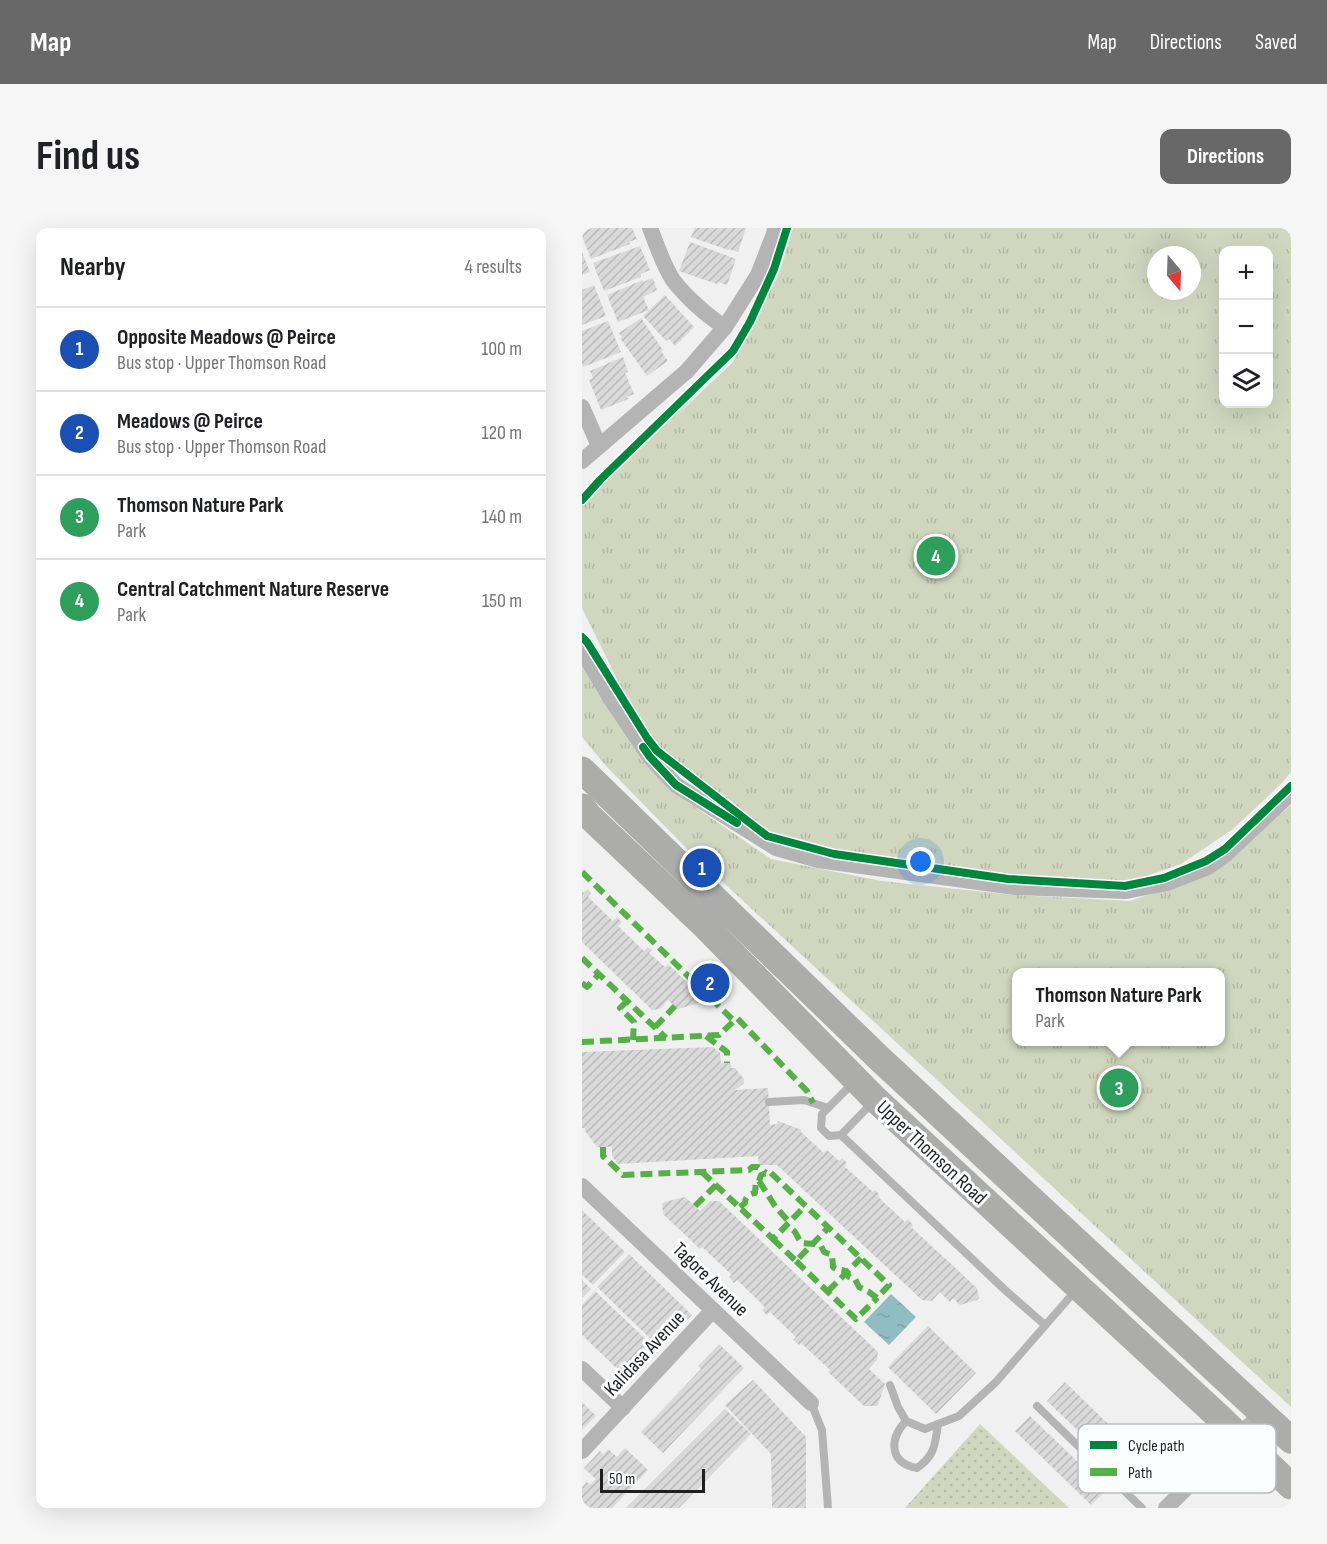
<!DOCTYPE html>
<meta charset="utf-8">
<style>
body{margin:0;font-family:"Sofia Sans Condensed",sans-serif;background:#f6f6f6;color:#202124}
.controls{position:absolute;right:18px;top:18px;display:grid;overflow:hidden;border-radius:12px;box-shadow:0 6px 24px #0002}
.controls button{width:54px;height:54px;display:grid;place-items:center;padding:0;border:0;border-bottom:2px solid #e0e0e0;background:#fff;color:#202124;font:30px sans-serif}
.compass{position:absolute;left:565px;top:18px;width:54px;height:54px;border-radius:50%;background:#fff;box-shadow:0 6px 24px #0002;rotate:161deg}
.scale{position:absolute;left:18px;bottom:15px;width:105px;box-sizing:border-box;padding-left:6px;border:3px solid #1e1f1f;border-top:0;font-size:16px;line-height:21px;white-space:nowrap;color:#1e1f1f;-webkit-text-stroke:4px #fcfdfe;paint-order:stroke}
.you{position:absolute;left:339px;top:634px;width:21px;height:21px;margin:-15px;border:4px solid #fff;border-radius:50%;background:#1a73e8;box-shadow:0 0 0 9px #1a73e833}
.badge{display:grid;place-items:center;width:39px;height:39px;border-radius:50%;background:#686868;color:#fff;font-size:20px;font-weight:700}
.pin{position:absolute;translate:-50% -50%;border:3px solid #fff;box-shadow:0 2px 6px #0006}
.popup{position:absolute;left:430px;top:740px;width:213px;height:78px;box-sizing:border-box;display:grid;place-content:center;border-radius:12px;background:#fff;filter:drop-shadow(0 2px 4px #0005);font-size:20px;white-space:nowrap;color:#757577}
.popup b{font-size:22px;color:#202124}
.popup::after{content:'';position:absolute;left:50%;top:100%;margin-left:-12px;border:12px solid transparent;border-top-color:#fff}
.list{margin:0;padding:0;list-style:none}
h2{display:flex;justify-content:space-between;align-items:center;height:78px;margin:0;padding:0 24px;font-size:26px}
h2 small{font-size:20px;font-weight:400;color:#757577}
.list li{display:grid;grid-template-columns:39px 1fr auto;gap:18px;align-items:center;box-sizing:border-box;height:84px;padding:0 24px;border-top:2px solid #e0e0e0}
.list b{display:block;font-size:22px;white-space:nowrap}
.list p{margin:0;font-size:20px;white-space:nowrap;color:#757577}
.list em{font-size:20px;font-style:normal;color:#757577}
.icon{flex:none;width:33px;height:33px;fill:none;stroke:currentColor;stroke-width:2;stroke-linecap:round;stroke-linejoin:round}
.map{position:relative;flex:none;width:709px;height:1280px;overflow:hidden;border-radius:12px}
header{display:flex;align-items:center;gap:36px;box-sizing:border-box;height:84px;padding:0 30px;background:#686868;color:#fff}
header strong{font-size:28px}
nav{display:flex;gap:33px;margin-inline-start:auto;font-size:21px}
.intro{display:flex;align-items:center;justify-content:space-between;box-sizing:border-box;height:144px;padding:0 36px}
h1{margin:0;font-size:42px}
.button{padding:15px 27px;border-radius:12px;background:#686868;color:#fff;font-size:21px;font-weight:700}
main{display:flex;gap:36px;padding:0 36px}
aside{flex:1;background:#fff;border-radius:12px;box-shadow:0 6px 24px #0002}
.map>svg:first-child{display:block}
</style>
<header>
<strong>Map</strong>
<nav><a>Map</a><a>Directions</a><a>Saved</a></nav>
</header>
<div class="intro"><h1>Find us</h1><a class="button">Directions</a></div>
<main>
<aside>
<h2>Nearby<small>4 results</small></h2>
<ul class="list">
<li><span class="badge" style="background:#1a4fb4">1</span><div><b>Opposite Meadows @ Peirce</b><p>Bus stop · Upper Thomson Road</p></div><em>100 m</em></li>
<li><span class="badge" style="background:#1a4fb4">2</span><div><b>Meadows @ Peirce</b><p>Bus stop · Upper Thomson Road</p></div><em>120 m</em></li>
<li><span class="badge" style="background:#2e9e5b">3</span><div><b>Thomson Nature Park</b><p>Park</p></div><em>140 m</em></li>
<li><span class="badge" style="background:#2e9e5b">4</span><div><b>Central Catchment Nature Reserve</b><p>Park</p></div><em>150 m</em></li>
</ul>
</aside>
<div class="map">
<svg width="709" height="1280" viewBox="0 0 709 1280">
<defs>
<pattern id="grass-dots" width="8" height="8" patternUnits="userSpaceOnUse" patternTransform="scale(1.5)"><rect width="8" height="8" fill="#d1d7bf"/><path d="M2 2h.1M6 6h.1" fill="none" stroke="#b3b8a4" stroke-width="1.8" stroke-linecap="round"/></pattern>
<pattern id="park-tufts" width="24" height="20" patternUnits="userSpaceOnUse" patternTransform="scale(1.5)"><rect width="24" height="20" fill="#d1d7bf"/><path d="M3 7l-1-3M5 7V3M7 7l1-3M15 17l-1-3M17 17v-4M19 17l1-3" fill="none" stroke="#b3b8a4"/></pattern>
<pattern id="water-ripples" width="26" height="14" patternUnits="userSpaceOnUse" patternTransform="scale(1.5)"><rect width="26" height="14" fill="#92bcc3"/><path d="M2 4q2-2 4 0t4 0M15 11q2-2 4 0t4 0" fill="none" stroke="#7da1a7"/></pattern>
<pattern id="building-hatch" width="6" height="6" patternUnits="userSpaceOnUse" patternTransform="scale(1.5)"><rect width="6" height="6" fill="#d9d9d9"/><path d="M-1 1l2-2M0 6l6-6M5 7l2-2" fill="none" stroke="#bababa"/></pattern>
</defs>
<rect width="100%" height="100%" fill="#f0f0f0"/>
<polygon fill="url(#grass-dots)" points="398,1196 487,1280 323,1280"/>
<g fill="url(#park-tufts)" fill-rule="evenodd">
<path d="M 211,0 L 709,0 L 709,544 L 699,556 L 651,601 L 599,636 L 553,652 L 489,655 L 426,651 L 204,620 L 103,548 L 72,517 L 56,494 L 0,380 L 0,273 L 119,146 L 148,132 L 94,188 L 151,134 L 197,46 ZM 642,22 L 686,22 L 686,176 L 642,176 ZM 574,27 L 610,27 L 610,63 L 574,63 Z"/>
<path d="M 0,437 L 87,561 L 189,631 L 300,653 L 432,667 L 548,673 L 632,644 L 709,577 L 709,1179 L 105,621 L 24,538 L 0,509 ZM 435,744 L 639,744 L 639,814 L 435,814 Z"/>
</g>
<polygon fill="url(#water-ripples)" points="309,1066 334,1089 307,1117 282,1094"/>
<g fill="url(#building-hatch)">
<polygon points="7,0 50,0 55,11 47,14 48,16 9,31 0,8 0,3"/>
<polygon points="113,0 164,0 156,24 147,21 146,22 109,9"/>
<polygon points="108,14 154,31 145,57 136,54 135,56 97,43"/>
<polygon points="58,18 68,42 59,46 59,49 22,63 11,35"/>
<polygon points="0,24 8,44 0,47"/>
<polygon points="71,50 75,62 61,69 67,82 36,94 25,67 61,52 61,54"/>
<polygon points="12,57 24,88 0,97 0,62"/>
<polygon points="83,67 112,99 93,118 87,111 84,113 61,88"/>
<polygon points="59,90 81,122 79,123 86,133 65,148 38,110 40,109 37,105"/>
<polygon points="26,93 39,124 1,139 0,135 0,103"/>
<polygon points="41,129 46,144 43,145 52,166 45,169 46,171 19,182 7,152 11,150 8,143"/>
<polygon points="6,661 9,665 6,669 31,693 35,689 40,694 36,698 62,723 66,719 70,722 67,725 83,739 86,736 114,763 117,774 114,776 96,781 86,772 78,781 70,782 0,714 0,663 2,665"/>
<polygon points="131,819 138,825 139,835 149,835 149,840 153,840 162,851 162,855 153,862 186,860 188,897 195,896 196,893 220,902 219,904 242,925 245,922 257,933 260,930 265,935 262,938 291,964 293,962 297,966 296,969 323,994 326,991 331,997 329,999 395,1060 397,1070 395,1072 378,1077 371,1070 368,1074 358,1064 350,1073 340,1072 195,937 177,937 176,928 36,936 30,928 30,919 15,919 3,903 3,900 0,900 0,824"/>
<polygon points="103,969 118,983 128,973 137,973 296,1124 295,1132 287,1141 303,1156 296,1177 294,1178 282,1178 246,1144 248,1142 219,1115 217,1117 211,1112 214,1109 188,1084 185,1087 180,1082 183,1079 155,1052 152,1055 147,1049 150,1047 120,1019 118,1021 81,986 80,976 82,974"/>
<polygon points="0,982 43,1024 11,1057 0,1047"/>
<polygon points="47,1026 110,1087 78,1120 15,1059"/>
<polygon points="0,1052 9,1061 0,1070"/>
<polygon points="13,1063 77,1124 49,1154 0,1107 0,1077"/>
<polygon points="346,1098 394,1145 354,1186 306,1139"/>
<polygon points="137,1116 162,1140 81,1225 59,1204 119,1141 116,1138"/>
<polygon points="171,1152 224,1209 224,1280 190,1280 189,1226 143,1177"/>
<polygon points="483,1154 557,1226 539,1244 465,1173"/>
<polygon points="0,1174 14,1188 0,1202"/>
<polygon points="143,1181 169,1206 97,1280 44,1280"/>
<polygon points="448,1188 525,1262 509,1277 433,1203"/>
<polygon points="43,1220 66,1242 30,1280 0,1280 0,1259 5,1254 8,1257 14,1251 2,1240 18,1223 21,1227 26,1221 35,1229"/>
</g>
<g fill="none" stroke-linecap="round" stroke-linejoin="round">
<g stroke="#b4b4b4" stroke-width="8">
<polyline points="272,854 240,886 239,900 247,908 259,907 291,874"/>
<polyline points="187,874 222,872 246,880"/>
<polyline points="259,907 423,1062 463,1097"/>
<polyline points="308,1157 316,1179 324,1193 343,1201 377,1188 414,1154 494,1062"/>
<polyline points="229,1175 240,1202 246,1280"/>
<polyline points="455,1178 560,1280"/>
<path d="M 324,1193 C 307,1211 307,1235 335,1240 C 353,1228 353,1216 356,1196"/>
</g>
<g stroke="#b4b4b4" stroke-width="16">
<path d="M 68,0 C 75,17 81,37 91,52 C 103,68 126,89 143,99"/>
<polyline points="0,179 17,218"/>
<polyline points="0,233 105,143 143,99 176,47 192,6 193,0"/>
<polyline points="0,422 29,471 68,529 94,557 194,620 236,632 433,659 544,663 585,655 626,639 644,626 709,565"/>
<polyline points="0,958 229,1175"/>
<polyline points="0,1141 41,1180"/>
<polyline points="0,1223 131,1082"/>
<polyline points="584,1280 680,1185"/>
</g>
<g stroke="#acacab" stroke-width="27">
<polyline points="0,542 299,832 709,1212"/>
<polyline points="0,579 7,588 124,699 293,871 636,1188 709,1258"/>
</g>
<g stroke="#55b145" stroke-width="6" stroke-dasharray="12 6" stroke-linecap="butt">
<polyline points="0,644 150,791 155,790 225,863 231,875"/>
<polyline points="0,730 84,810"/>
<polyline points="0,755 5,759 17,746"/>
<polyline points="45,773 38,780 52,794 51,812"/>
<polyline points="73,799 93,778"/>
<polyline points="124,808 145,824 145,835"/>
<polyline points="0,814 137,807 155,790"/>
<polyline points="21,919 21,928 41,947 167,942 170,939 176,939 184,945"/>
<polyline points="120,944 191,1011 223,978"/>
<polyline points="177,953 193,978 207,994"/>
<polyline points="113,978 134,957"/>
<path d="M 158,979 L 163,975 C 163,969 167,966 173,965 L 174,953 L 177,953 L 179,947 L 188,944 L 307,1057 L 295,1070 L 287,1064 L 277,1059 L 273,1051 L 267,1049 C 263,1038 258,1045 251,1039 L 250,1027 L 242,1024 L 239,1018 L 233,1016 L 220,1015 C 212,1007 218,1004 204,998"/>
<polyline points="191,1011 214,1033 246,1000"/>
<polyline points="214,1033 274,1091 295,1070"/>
<polyline points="246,1063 279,1030"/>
</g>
<g stroke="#fcfdfe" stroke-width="11">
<g id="cycleway">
<polyline points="0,272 18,252 151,123 168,94 192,41 205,0"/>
<polyline points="0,409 5,414 65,510 75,523 185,608 252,626 426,651 543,658 582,650 624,633 643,621 709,558"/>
<polyline points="61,519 68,529 94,557 155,595"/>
</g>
</g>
<use href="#cycleway" stroke="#00873e" stroke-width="8"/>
</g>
<g text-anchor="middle" stroke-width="6" stroke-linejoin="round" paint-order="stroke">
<g font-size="20" fill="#1e1f1f" stroke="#fcfdfe">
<text transform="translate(350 924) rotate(43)" y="7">Upper Thomson Road</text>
<text transform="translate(129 1051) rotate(44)" y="7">Tagore Avenue</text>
<text transform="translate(62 1125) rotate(-47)" y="7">Kalidasa Avenue</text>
</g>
</g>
<rect x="496" y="1196" width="198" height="69" rx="9" fill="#fcfdfe" stroke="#b9babb" stroke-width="1.5"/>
<rect x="508" y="1213" width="27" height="8" fill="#00873e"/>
<rect x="508" y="1240" width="27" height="8" fill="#55b145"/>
<g font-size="16" fill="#1e1f1f">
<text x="546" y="1223">Cycle path</text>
<text x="546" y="1250">Path</text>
</g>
</svg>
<div class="controls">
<button>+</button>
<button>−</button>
<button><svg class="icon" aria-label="layers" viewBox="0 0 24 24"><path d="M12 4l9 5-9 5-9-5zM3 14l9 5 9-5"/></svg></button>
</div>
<svg class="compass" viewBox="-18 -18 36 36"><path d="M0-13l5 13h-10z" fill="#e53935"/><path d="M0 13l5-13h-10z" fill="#757577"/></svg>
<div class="scale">50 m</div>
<div class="you"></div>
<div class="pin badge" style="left:120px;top:640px;background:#1a4fb4">1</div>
<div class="pin badge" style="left:128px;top:755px;background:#1a4fb4">2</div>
<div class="pin badge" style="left:537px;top:860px;background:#2e9e5b">3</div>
<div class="popup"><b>Thomson Nature Park</b>Park</div>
<div class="pin badge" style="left:354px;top:328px;background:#2e9e5b">4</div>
</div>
</main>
